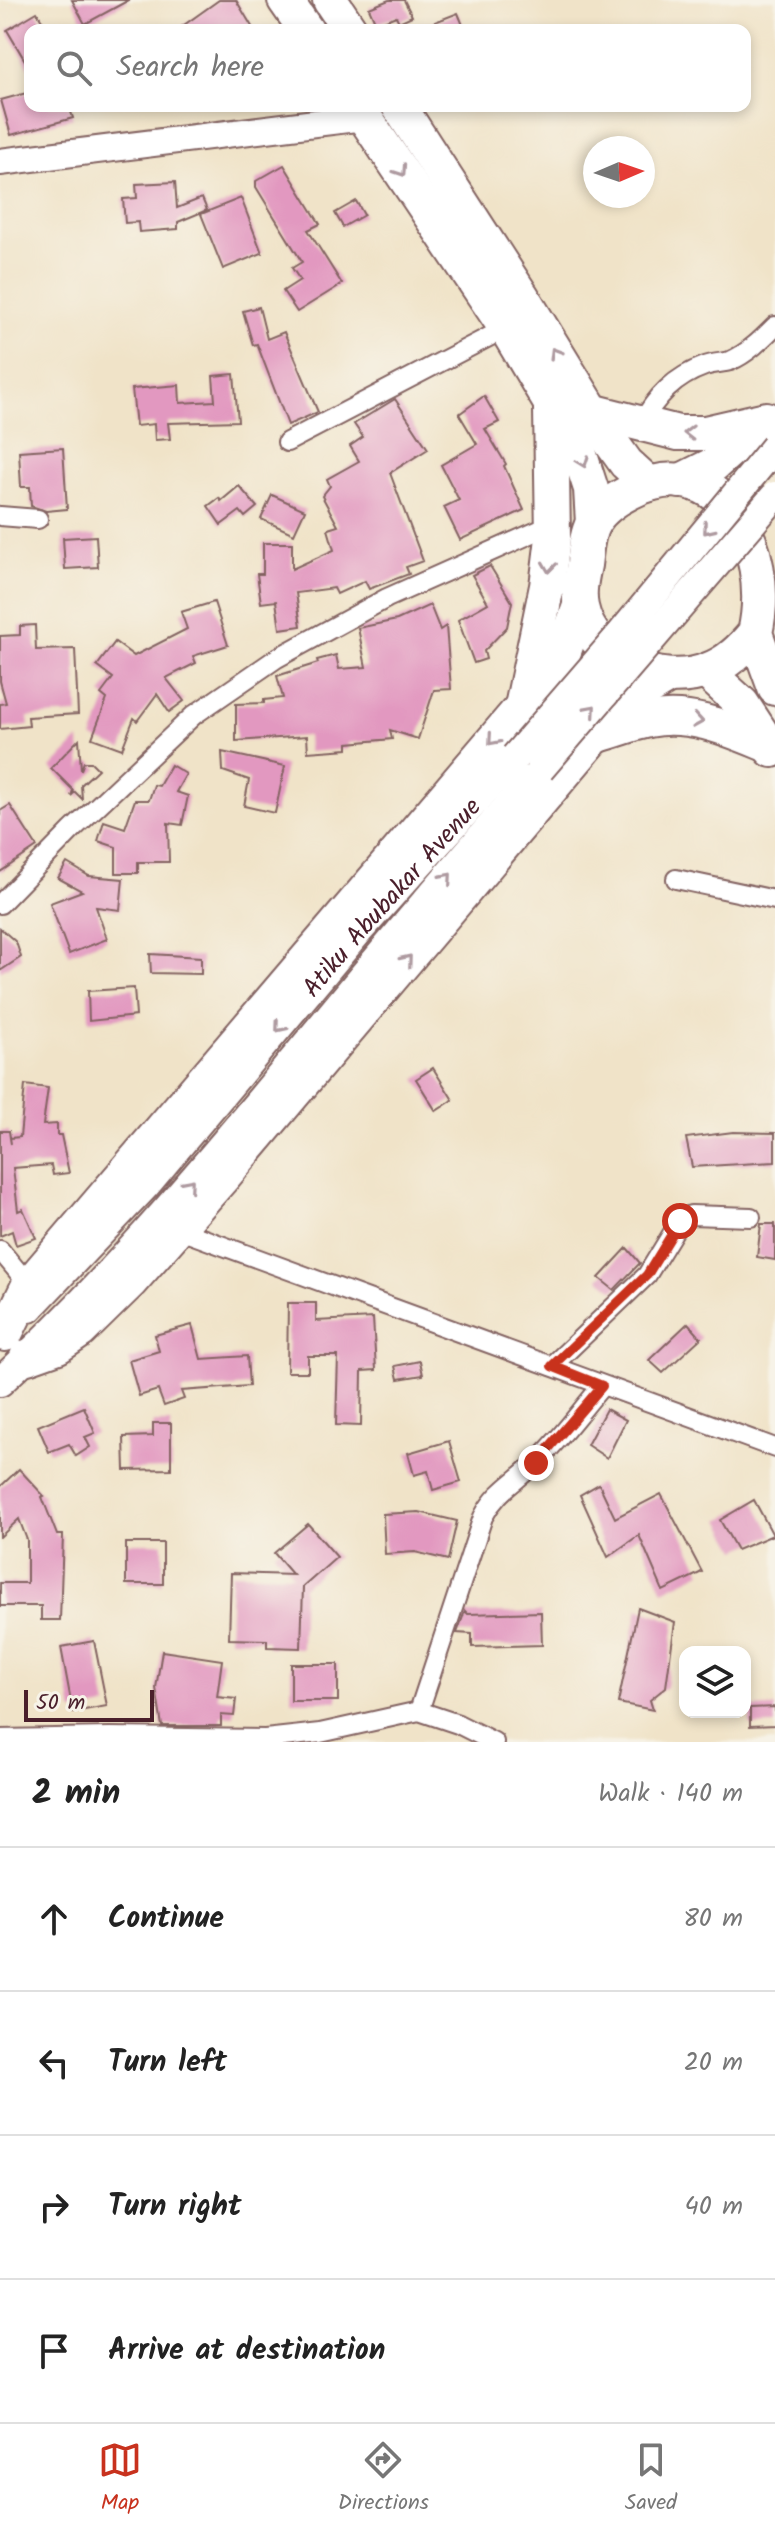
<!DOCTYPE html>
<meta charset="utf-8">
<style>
body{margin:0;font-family:Kalam,sans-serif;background:#f2f2f2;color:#222}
.controls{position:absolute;right:24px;bottom:24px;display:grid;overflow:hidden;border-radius:16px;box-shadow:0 4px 12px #0003}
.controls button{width:72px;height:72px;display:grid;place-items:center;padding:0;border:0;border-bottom:2px solid #e0e0e0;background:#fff;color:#222;font:40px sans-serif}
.compass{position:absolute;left:583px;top:136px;width:72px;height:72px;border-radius:50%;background:#fff;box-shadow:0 4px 12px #0003;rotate:88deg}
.scale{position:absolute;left:24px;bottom:20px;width:130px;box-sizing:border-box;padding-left:8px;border:4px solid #4a1f2b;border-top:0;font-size:22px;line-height:28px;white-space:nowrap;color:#4a1f2b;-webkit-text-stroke:6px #f7f3e8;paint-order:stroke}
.stop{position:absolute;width:24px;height:24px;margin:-18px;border:6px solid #c8321e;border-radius:50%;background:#fff}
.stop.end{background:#c8321e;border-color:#fff;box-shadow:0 2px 8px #0008}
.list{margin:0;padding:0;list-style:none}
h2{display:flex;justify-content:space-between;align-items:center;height:104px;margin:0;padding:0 32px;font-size:34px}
h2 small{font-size:26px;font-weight:400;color:#767676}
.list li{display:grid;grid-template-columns:52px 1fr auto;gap:24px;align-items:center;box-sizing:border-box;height:144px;padding:0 32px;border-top:2px solid #e0e0e0}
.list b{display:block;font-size:30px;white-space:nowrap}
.list em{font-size:26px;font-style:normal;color:#767676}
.icon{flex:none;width:44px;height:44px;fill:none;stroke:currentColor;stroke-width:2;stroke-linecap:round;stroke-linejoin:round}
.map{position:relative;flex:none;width:775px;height:1742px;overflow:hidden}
.search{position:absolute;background:#fff;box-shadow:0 4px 12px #0003;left:24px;right:24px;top:24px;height:88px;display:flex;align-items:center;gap:20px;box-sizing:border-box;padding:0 28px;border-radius:16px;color:#767676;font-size:30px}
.sheet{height:680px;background:#fff}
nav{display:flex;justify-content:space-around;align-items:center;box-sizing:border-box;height:112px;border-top:2px solid #e0e0e0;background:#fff;font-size:22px;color:#767676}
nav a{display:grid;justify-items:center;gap:4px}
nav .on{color:#c8321e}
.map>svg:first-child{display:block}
</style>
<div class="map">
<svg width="775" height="1742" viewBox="0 0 775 1742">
<rect width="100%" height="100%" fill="#f7f3e8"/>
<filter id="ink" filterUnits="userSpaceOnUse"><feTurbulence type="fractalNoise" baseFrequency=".0125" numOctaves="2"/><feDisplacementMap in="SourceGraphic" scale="16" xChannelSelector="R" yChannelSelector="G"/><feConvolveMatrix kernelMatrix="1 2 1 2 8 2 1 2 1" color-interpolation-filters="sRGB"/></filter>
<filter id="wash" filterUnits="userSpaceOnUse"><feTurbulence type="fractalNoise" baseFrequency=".006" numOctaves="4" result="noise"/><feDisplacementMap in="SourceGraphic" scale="32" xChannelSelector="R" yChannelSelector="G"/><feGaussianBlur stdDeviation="1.8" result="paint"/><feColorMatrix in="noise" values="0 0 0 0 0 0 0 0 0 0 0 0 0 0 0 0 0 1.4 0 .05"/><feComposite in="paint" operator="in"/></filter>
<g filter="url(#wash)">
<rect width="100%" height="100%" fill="#f0e3c8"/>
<g id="blocks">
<g fill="#e298c0">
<polygon points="72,0 129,0 85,24"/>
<polygon points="219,0 236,0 254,30 177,30"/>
<polygon points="389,0 404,0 412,16 399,22 396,16 376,24 369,8"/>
<polygon points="37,12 48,30 30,30 30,69 7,30"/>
<polygon points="458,13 465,30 417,30 417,29"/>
<polygon points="30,92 30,106 69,106 73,118 11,135 1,100"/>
<polygon points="284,165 320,224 308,230 342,284 297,312 283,291 300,280 292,268 302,262 256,187 256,181"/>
<polygon points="175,182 177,208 202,198 207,210 178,222 178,229 139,232 138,222 125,223 123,199 137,198 136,184"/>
<polygon points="241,198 262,253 223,269 201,214"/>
<polygon points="356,201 364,215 343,227 335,213"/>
<polygon points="259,307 267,339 284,332 318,412 288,425 257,344 253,345 243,311"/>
<polygon points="234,374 238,421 168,423 170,439 155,440 154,424 136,426 132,389 179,385 180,403 215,401 213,376"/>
<polygon points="484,396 499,422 485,429 506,464 504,466 524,510 460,540 444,507 459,500 441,465 477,444 459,414"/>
<polygon points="395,399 428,449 390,473 423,561 406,567 409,574 369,589 365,581 337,594 334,588 296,593 301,626 280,629 276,601 261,603 257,574 263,574 263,543 292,543 292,569 334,550 328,529 338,526 322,496 330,486 327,479 359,461 350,446 363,437 354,424"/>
<polygon points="63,448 67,509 46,511 31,506 30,487 21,487 19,451"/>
<polygon points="239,486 257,507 245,517 240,511 221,525 208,506 219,498 221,501"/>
<polygon points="272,495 305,510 294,534 261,519"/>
<polygon points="96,536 98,567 65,569 63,538"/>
<polygon points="490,566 512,602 507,627 484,651 486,659 474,663 458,620 488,603 472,575"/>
<polygon points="214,602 228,645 193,656 196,663 166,678 184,701 169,712 157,694 137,721 134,718 122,749 92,738 107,699 101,694 113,678 97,666 115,642 134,656 187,629 181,612"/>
<polygon points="430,605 440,630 446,626 451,689 434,690 418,739 390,730 392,739 348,743 348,749 308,752 307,736 236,741 236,704 264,703 264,700 283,698 277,676 318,663 317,660 336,655 339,669 366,667 358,628 397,620"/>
<polygon points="35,625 36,650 75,649 78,714 28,717 29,726 0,729 0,704 6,703 0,681 0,636 20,635 20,626"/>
<polygon points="79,739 81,770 84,762 91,762 98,769 81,785 82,799 75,792 71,796 73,790 51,768"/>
<polygon points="222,752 285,766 275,813 244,806 249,780 223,771"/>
<polygon points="171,765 186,774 176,792 188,796 182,825 168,823 169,862 138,862 138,873 116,873 116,847 98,841 104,821 125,828 135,800 149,800 154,785 159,786"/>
<polygon points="10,805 37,847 0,872 0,811"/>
<polygon points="67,863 89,876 123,879 120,910 96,907 107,939 69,954 50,903 82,891 58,878"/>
<polygon points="0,928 16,942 21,957 0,971"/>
<polygon points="150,954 201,957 201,974 151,973"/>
<polygon points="134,988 136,1016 89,1021 88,991"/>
<polygon points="433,1068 453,1100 436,1111 416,1079"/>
<polygon points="25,1085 48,1088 43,1125 57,1124 57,1135 61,1135 69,1173 53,1175 51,1165 13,1168 18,1211 23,1209 36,1238 16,1245 12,1231 0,1236 0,1131 9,1131 11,1144 10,1138 20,1137"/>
<polygon points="733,1132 775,1133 775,1162 692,1167 686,1138"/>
<polygon points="761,1224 775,1224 775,1260 757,1257"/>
<polygon points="627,1248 640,1263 614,1290 599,1278"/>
<polygon points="288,1303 316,1303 316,1321 373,1318 376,1370 362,1371 361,1426 336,1425 338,1356 308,1356 308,1372 287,1372"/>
<polygon points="688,1323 701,1338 663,1373 649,1360"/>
<polygon points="192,1325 201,1359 247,1356 249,1386 181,1391 184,1399 164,1406 158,1390 139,1396 129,1360 159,1351 155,1335"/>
<polygon points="420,1361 423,1375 398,1379 395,1366"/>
<polygon points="84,1407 95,1433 85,1437 90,1447 76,1456 69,1444 49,1452 38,1426"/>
<polygon points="606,1409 626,1420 607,1458 587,1445"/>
<polygon points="153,1423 171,1423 171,1469 125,1470 124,1437 153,1436"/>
<polygon points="449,1441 461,1482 433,1490 428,1471 414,1475 408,1453"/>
<polygon points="19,1469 44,1496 42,1497 57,1535 63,1535 60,1620 41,1620 41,1606 0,1606 0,1583 27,1583 27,1540 19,1519 0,1537 0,1487"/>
<polygon points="599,1484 615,1518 661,1494 702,1572 663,1591 639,1535 608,1557 580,1495"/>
<polygon points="754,1500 773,1535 737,1550 720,1520"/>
<polygon points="419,1512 457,1521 448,1560 415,1552 385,1554 383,1514"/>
<polygon points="308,1524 337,1557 303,1587 301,1648 267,1647 267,1640 229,1639 231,1573 293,1575 274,1553"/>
<rect x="126" y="1543" width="37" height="41"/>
<polygon points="638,1608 675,1622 666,1687 650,1700 653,1710 618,1703"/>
<polygon points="465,1611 468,1614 541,1612 542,1645 472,1647 472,1634 457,1633"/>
<polygon points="94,1641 107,1706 73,1712 61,1647"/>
<polygon points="162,1651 222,1660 217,1697 236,1699 234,1716 221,1715 221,1726 162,1726 156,1688"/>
<rect x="291" y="1664" width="47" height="37"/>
<polygon points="775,1707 775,1725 750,1726 750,1708"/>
</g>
</g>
</g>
<g filter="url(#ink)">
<use href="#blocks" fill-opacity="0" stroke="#846462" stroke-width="2"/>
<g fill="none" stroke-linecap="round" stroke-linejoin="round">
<g stroke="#846462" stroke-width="22">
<g id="street">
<path d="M 641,424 C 656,397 674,377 705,366 C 713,363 722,363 730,361 C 747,354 762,339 775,326"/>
<polyline points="287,442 506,328"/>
<polyline points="0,516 38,519"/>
<polyline points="676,879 775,900"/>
<polyline points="0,904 72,830 194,715 277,658 387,598 553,524"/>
<polyline points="177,1229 775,1448"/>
<polyline points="0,1250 29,1285"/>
<polyline points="552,1366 647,1275 680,1221 691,1215 751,1217"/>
<path d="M 419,1711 L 483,1517 C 497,1490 515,1483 535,1463 C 560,1440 580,1411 602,1386"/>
<polyline points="0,1739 110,1737 265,1739 320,1733 419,1711 458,1724 494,1742"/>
</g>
</g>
<g stroke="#846462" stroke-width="30">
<polyline id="secondary" points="0,162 364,117"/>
</g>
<g stroke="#846462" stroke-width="32">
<g id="primary">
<path id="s1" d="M 29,1308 L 146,1185 L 359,931 L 515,757"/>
<path d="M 0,1382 C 142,1251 259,1100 382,953 C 434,891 487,830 540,769"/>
</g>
</g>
<g stroke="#846462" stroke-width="38">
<g id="highway">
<polyline points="285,0 306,30"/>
<polyline points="330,0 350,30"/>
<polyline points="357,106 506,328 578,449 591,489 593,523"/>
<polyline points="399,106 521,295 611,442 626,463 649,484"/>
<polyline points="591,411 678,433 705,433 766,419"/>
<polyline points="681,481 713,465 764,420"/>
<path d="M 755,633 C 742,649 728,663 708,670 C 660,689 592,660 581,607 C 578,593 581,579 584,565 C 586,551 586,536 593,523 C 601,509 616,499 630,492 C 720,445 775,548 755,633 L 775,688"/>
<polyline points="706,671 742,704 772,750"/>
<polyline points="523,702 547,586 553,538 551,409"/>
<path d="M 595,736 C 613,731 631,724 649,720 C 690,711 731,730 768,745"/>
<polyline points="5,1334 29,1285 549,675 564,651 580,606"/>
<polyline points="27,1357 58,1346 80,1331 131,1281 222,1178 602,728 630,699 667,677"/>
</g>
</g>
<use href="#street" stroke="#fff" stroke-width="18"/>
<use href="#secondary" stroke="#fff" stroke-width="26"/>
<use href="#primary" stroke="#fff" stroke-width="28"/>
<use href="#highway" stroke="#fff" stroke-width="34"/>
<g stroke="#846462" stroke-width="32" stroke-linecap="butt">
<g id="primary-bridge">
<polyline points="515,757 622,633 775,447"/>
<polyline points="540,769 775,496"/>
</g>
</g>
<use href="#primary-bridge" stroke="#fff" stroke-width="28"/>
</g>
<defs><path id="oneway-chevron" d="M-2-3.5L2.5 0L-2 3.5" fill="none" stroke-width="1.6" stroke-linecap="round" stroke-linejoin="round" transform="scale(2)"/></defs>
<g stroke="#ae9aa0">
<use href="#oneway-chevron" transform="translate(401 171) rotate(56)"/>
<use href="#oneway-chevron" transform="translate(555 353) rotate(-121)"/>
<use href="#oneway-chevron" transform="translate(689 433) rotate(-179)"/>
<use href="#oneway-chevron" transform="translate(583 462) rotate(70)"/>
<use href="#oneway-chevron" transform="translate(708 529) rotate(130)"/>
<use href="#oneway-chevron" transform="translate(549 567) rotate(97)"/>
<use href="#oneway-chevron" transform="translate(591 710) rotate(-49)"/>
<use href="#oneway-chevron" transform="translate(698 721) rotate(9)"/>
<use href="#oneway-chevron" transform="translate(493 740) rotate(131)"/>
<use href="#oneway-chevron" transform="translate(447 878) rotate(-49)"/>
<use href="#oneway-chevron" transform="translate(407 960) rotate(-50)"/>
<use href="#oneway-chevron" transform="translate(280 1027) rotate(130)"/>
<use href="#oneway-chevron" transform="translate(189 1184) rotate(-49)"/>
</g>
</g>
<g fill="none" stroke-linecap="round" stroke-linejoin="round" filter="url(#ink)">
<polyline stroke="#c8321e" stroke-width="10" points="536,1463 602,1386 552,1366 647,1275 680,1221"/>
</g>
<g text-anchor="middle" stroke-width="6" stroke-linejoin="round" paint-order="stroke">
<g font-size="26" fill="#4a1f2b" stroke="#f7f3e8">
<text dy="9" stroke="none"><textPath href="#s1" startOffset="548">Atiku Abubakar Avenue</textPath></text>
</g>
</g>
</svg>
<div class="controls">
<button><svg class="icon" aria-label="layers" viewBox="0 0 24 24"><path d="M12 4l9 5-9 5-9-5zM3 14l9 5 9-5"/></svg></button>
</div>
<svg class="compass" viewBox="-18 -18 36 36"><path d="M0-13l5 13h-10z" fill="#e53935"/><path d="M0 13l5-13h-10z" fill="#767676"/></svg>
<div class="scale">50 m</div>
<div class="stop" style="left:680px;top:1221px"></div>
<div class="stop end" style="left:536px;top:1463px"></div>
<div class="search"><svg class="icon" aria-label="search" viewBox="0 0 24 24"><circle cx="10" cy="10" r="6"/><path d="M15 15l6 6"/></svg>Search here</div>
</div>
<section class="sheet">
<h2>2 min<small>Walk · 140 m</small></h2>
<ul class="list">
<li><svg class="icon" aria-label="ahead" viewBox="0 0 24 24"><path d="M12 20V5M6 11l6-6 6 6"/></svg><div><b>Continue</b></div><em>80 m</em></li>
<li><svg class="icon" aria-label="left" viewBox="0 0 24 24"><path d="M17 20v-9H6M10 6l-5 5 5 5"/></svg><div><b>Turn left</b></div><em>20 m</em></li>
<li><svg class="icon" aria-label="right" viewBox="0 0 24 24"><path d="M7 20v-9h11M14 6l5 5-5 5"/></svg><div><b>Turn right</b></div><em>40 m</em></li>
<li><svg class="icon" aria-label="arrive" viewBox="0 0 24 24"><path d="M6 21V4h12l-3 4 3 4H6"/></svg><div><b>Arrive at destination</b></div></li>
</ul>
</section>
<nav>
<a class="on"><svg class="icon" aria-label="map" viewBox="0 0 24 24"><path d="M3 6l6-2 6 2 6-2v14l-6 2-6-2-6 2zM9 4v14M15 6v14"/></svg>Map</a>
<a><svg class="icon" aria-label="directions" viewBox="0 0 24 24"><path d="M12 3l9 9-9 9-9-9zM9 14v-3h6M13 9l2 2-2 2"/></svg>Directions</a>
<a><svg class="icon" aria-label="saved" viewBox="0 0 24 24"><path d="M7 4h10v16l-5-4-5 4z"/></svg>Saved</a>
</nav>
